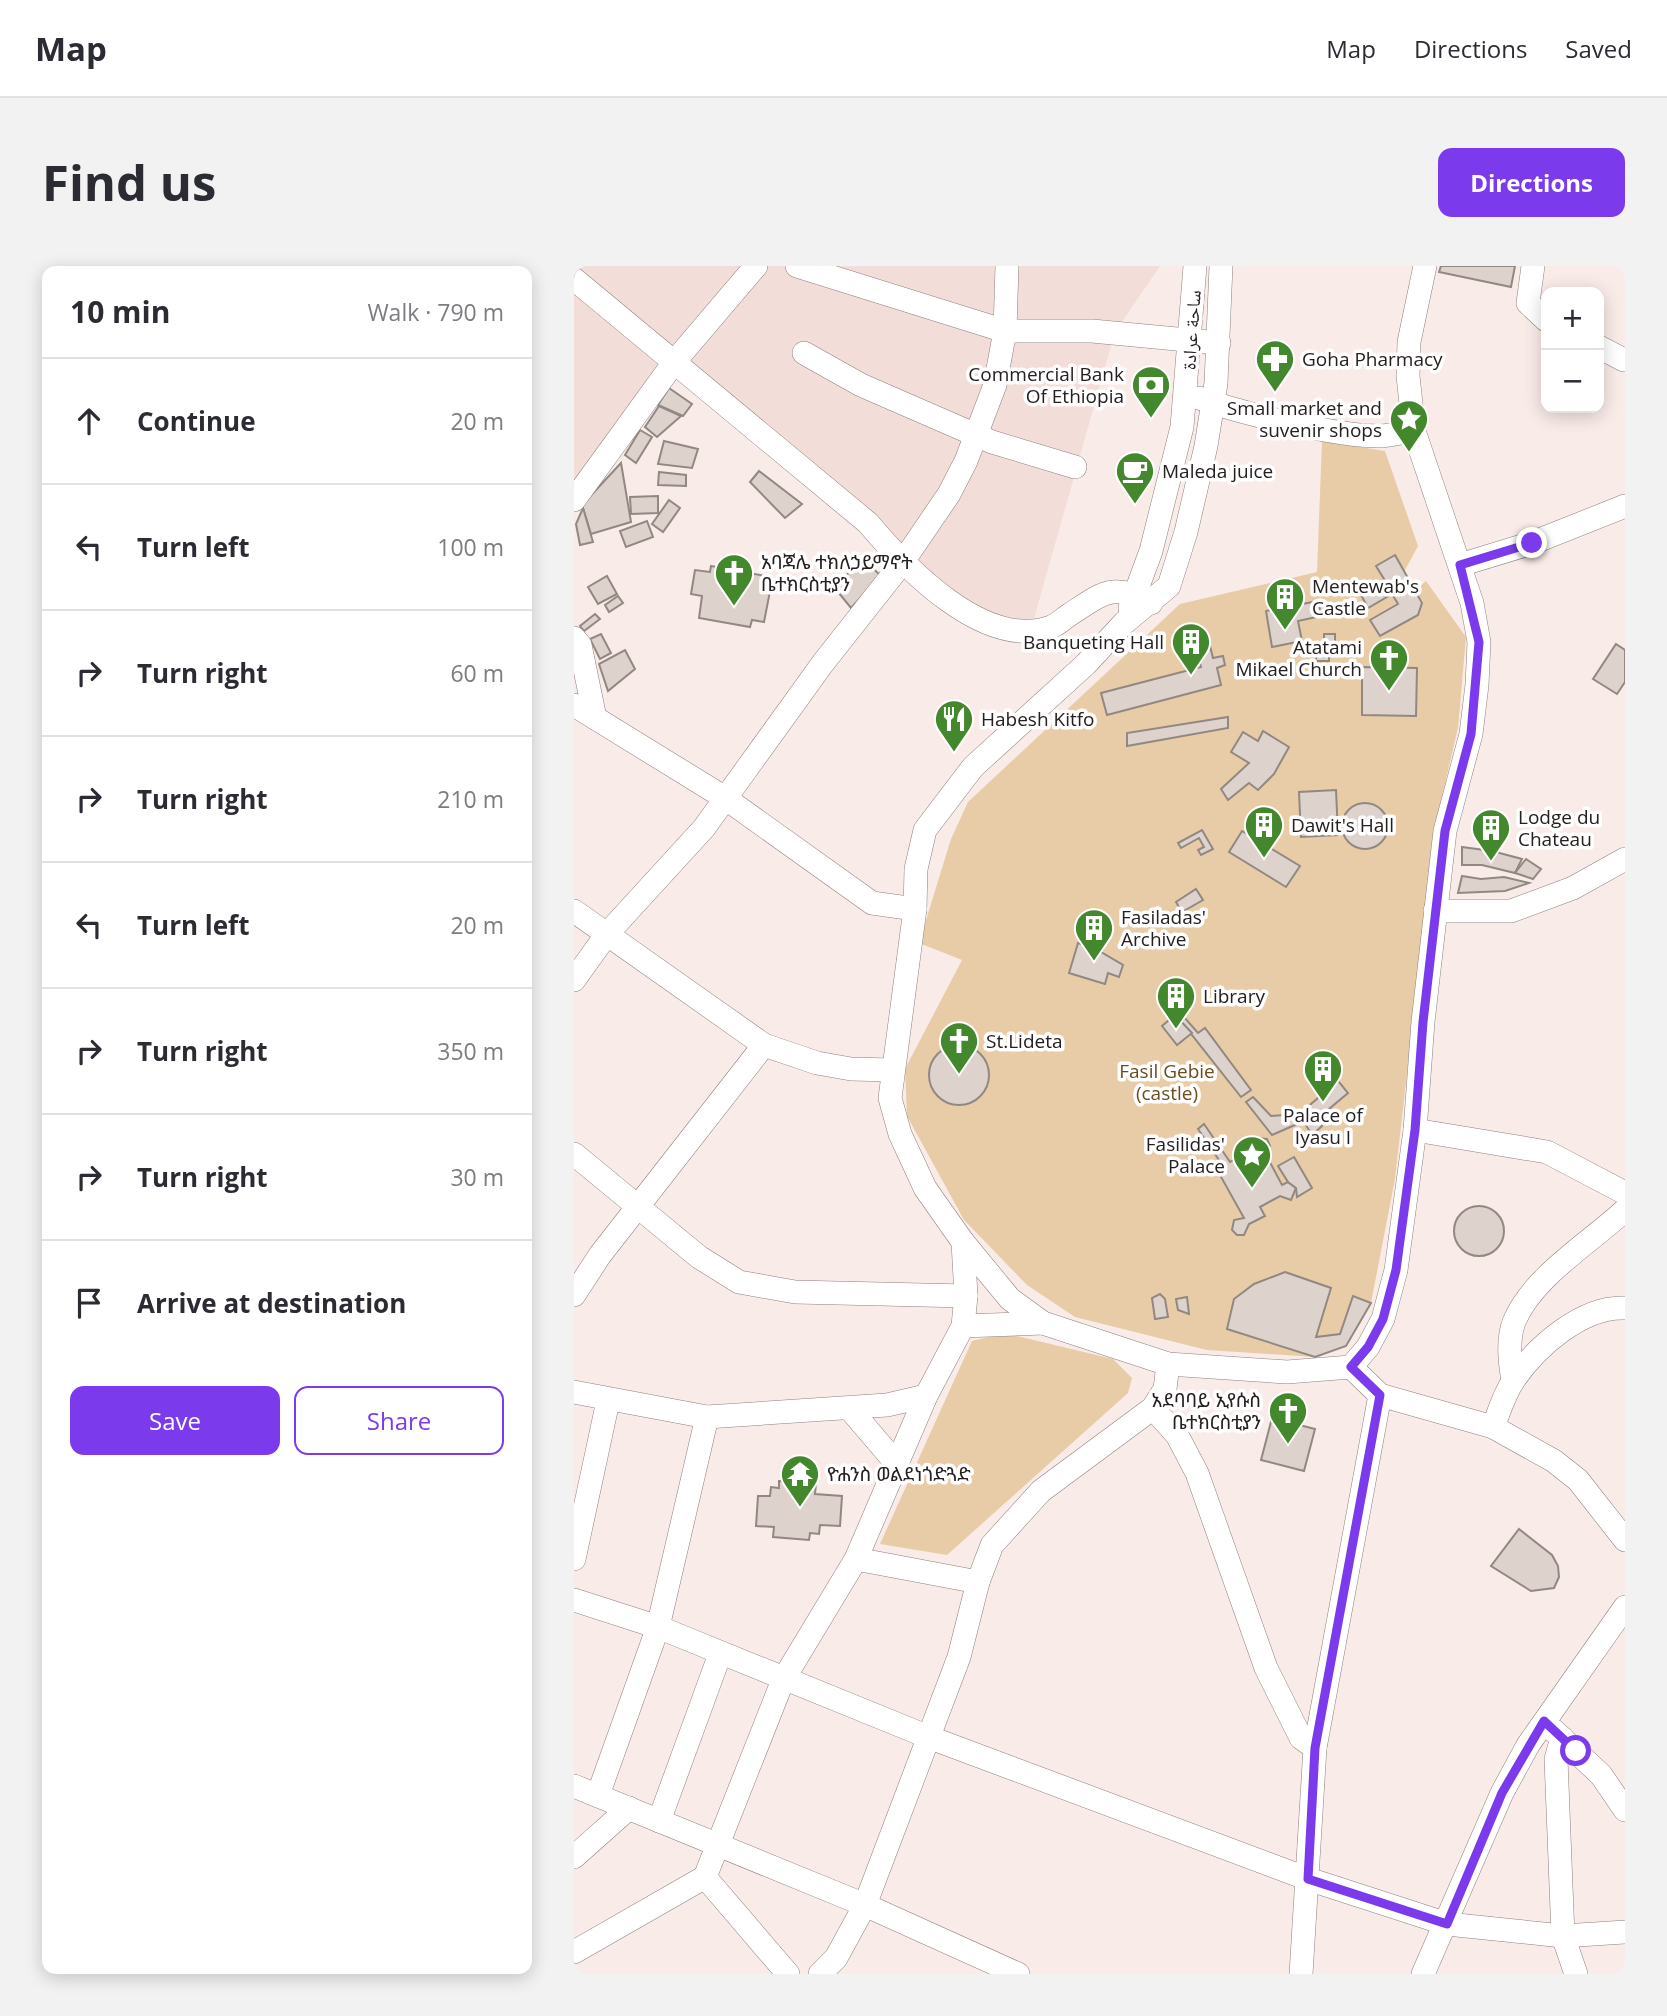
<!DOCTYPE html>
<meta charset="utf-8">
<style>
body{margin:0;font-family:"Open Sans","Noto Naskh Arabic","Noto Sans Ethiopic",sans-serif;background:#f2f2f3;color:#2b2b33}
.controls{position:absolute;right:21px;top:21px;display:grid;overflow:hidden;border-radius:14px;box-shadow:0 4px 18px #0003}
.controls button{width:63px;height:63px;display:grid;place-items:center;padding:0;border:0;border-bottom:2px solid #e1e1e2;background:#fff;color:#2b2b33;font:35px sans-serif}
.stop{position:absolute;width:21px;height:21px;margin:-16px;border:5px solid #7c3aed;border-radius:50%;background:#fff}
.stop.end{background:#7c3aed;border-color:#fff;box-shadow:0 2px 7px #0008}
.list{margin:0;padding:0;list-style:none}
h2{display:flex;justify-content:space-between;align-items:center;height:91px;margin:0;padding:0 28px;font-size:30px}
h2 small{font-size:23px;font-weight:400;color:#7c7c81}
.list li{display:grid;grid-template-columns:46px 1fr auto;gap:21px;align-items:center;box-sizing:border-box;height:126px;padding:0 28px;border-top:2px solid #e1e1e2}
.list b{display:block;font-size:26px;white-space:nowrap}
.list em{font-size:23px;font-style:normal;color:#7c7c81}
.actions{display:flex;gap:14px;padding:21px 28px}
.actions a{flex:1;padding:16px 0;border:2px solid #7c3aed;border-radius:14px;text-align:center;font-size:24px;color:#7c3aed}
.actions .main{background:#7c3aed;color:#fff}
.icon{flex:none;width:38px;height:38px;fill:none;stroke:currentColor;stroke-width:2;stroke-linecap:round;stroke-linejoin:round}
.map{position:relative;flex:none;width:1051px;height:1708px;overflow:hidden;border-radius:14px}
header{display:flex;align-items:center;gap:42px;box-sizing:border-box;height:98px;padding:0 35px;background:#fff;border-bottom:2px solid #e1e1e2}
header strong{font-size:33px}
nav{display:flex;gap:38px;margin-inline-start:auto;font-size:24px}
.intro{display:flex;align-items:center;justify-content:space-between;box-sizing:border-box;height:168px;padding:0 42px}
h1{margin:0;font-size:49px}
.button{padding:18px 32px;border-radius:14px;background:#7c3aed;color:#fff;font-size:24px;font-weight:700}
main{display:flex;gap:42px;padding:0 42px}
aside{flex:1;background:#fff;border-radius:14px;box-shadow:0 4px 18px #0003}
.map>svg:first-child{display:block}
</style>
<header>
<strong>Map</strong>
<nav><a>Map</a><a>Directions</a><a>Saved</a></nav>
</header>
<div class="intro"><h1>Find us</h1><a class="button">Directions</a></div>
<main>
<aside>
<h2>10 min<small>Walk · 790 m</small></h2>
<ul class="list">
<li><svg class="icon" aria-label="ahead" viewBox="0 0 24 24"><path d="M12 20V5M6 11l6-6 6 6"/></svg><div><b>Continue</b></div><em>20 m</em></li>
<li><svg class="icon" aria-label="left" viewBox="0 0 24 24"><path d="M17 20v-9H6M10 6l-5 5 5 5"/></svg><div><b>Turn left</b></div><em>100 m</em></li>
<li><svg class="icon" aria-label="right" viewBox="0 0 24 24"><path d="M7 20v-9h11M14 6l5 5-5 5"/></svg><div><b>Turn right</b></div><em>60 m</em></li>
<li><svg class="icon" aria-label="right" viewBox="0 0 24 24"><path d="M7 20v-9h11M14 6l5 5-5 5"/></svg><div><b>Turn right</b></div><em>210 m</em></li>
<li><svg class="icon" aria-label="left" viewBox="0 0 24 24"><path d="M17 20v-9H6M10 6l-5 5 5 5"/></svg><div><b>Turn left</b></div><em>20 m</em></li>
<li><svg class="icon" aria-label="right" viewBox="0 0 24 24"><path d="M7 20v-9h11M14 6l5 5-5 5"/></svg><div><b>Turn right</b></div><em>350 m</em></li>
<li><svg class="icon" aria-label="right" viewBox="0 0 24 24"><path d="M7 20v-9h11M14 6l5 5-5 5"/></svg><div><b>Turn right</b></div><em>30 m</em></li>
<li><svg class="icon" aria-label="arrive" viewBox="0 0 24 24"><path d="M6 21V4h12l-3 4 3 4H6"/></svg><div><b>Arrive at destination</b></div></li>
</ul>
<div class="actions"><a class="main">Save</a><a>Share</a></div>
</aside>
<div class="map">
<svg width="1051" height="1708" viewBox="0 0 1051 1708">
<rect width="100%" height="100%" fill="#f9ebe8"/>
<polygon fill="#f3ddd8" points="0,0 586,0 541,66 457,363 383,341 101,96 0,231"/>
<g fill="#e8cca7">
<polygon points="748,175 811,185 844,280 830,306 841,325 852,315 892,371 884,462 861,560 821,913 797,1037 772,1080 741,1091 633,1084 501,1051 453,1019 390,954 333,850 331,803 388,694 345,677 377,573 394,536 606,338 743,306"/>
<polygon points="431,1067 539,1093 558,1112 554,1127 373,1289 306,1278 398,1075"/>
</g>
<g fill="#ded3cc" stroke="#928882" stroke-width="2">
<polygon points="867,0 941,0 937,21 865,6"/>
<polygon points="95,122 118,138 109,150 84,139"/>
<polygon points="85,140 107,150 83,171 71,161"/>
<polygon points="66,164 78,171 62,197 51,189"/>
<polygon points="90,175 124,183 118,202 84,198"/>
<polygon points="47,197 57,256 17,268 8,239"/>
<polygon points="185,205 228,238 211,252 176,216"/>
<polygon points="85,206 112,209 112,220 84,219"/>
<polygon points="84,230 84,247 57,248 56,231"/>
<polygon points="95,234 106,242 89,266 78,258"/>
<polygon points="9,242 19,276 6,279 2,258"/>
<polygon points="73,255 79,271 52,281 46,265"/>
<polygon points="821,289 848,337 844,349 806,370 796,354 824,338 818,328 794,342 786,327 810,313 802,300"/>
<polygon points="289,293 307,310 277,342 260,321"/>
<polygon points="137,300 191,310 190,318 197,320 190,356 178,354 176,361 125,352 128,330 117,328 121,304 136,306"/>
<polygon points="33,310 43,328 24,338 14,321"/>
<polygon points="44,330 49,337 35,346 31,339"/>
<polygon points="744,335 747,350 724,355 728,375 698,381 692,345"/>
<polygon points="21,348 26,353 10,365 6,360"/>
<polygon points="27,368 37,387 26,393 16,373"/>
<polygon points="750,368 761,368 761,387 755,386 755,395 742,395 743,377 750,377"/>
<polygon points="635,376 639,392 649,390 651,399 643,402 647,419 533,449 527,427 627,401 621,379"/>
<polygon points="1042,378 1051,384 1051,416 1043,428 1019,413"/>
<polygon points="51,384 61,403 34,425 25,398"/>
<polygon points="788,401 843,402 842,450 788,449"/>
<polygon points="654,451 654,462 553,480 553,467"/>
<polygon points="689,465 715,481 700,508 684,524 675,517 654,534 647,523 675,497 657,486 669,466 684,475"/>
<polygon points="762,524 764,569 727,571 725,526"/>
<circle cx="791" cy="560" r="23"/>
<polygon points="628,564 639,583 627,589 624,584 630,581 625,572 607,582 604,577"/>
<polygon points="668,565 726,600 712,621 655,586"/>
<polygon points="888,581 918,585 948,593 941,607 908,599 888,599"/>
<polygon points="952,593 967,603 959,613 941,607"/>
<polygon points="888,610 907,613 930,611 955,617 931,625 884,627"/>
<polygon points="622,623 629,634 608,646 602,636"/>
<polygon points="504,677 520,682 549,699 545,711 534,707 531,718 495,707"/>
<polygon points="588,726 624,767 631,762 677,824 667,831 595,740 590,745 587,742 594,736"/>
<polygon points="601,749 618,767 603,779 588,760"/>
<circle cx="385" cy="809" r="30"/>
<polygon points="761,811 774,827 743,853 748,860 738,869 725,848 756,822 753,818"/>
<polygon points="679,831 697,850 725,848 730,855 698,869 672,836"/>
<polygon points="630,858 656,896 679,883 679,876 683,872 693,873 696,880 691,887 708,919 714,916 722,922 717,934 706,930 686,941 691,950 675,958 670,969 663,969 658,964 660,954 670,952 646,909 639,907 642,899 649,900 624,863"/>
<polygon points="720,891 738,922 723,931 722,922 714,916 704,900"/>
<circle cx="905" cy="965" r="25"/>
<polygon points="711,1006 757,1022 742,1071 766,1068 779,1030 797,1037 772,1080 741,1091 653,1063 660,1033 680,1018"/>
<polygon points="586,1028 591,1033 594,1051 581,1053 578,1032"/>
<polygon points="613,1031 615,1048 604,1044 602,1033"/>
<polygon points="698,1152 741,1163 730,1205 687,1194"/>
<polygon points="205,1215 242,1218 241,1228 268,1230 266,1260 246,1259 245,1268 236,1267 235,1274 199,1271 200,1261 182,1260 184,1230 196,1230 197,1221 205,1222"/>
<polygon points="945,1263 978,1289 984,1300 985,1311 980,1322 957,1325 917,1300"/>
</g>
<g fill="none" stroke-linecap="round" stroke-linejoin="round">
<g stroke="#8d817e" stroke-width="24">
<g id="minor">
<polyline points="223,0 431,65 518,65 645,77"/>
<polyline points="647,0 642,117 632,180 612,266 595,320 550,357 512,398 399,501 351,564 342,603 341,643 316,832 326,868 351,922 389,976 436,1033 469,1057 594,1098 713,1106 777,1101 794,1081 809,1053 822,1004 841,864 849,756 871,565 897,468 903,419 905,376 898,337 840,165 834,110 835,76 851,0"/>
<polyline points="959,0 954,37 972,54"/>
<path d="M 0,13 L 294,257 C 331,301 410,385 477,361 C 483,359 489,353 495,349 C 529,327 538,316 577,337"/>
<polyline points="1025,81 1050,94"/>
<polyline points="230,87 287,119 418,176 501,201"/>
<path d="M 625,132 C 666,147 765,171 808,170 C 818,169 830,166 840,165"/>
<polyline points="0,234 101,95 182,0"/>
<polyline points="886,299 958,277 1051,240"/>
<polyline points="556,342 577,285 608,161 621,0"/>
<polyline points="0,372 6,379 21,452"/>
<polyline points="0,439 151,532 298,637 341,643"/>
<polyline points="0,645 190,779 243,797 277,803 319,804"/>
<polyline points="861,645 937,645 999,622 1051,593"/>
<polyline points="0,714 33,668 130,562 249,397 328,297 375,228 392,195 421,119 431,65 433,0"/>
<polyline points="841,864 973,886 1051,927"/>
<polyline points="0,888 125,991 165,1016 221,1026 392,1030"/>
<polyline points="0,1029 26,989 190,779"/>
<polyline points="389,1060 469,1057"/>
<polyline points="777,1101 806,1129 919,1161 980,1195 1004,1214 1051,1274"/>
<path d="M 939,1115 C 936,1097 933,1074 940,1056 C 958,1011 1017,976 1051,944"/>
<polyline points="0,1126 133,1151 313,1139 352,1130"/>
<polyline points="275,1142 322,1197"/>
<polyline points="579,1142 603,1169 623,1207 692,1402 727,1472 741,1482"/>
<path d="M 919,1161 C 925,1146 930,1129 939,1115 C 962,1081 1008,1040 1051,1042"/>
<polyline points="0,1293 34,1135"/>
<polyline points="282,1293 404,1316"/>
<polyline points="0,1334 84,1361 357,1472 734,1613 873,1658 989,1670 1051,1666"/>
<polyline points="979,1464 1027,1509 1051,1544"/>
<polyline points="988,1472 982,1493 989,1670 1002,1708"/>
<polyline points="0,1520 291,1639 444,1708"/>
<polyline points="24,1529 84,1361 133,1151"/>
<polyline points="85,1555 146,1388"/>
<polyline points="0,1591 55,1542"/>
<polyline points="131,1611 214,1708"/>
<polyline points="0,1686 131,1611 209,1414 282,1293 352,1130 389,1060 392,1030 389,976"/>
<polyline points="246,1708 262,1692 291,1639 385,1391 404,1316 418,1279 467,1225 579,1142 591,1123 594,1098"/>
<polyline points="727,1708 741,1482 806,1129"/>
<polyline points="849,1708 928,1527 954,1479 1051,1341"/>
</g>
</g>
<use href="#minor" stroke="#fff" stroke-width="23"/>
</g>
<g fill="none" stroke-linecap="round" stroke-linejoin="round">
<polyline stroke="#7c3aed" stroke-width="9" points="958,277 886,299 905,376 897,468 871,565 849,756 841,864 822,1004 809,1053 794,1081 777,1101 806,1129 741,1482 734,1613 873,1658 928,1527 970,1455 1002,1485"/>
</g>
<defs>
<g id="pharmacy-pin" transform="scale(2.0125)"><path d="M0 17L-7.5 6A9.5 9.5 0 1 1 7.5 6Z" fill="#43882d" stroke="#fff"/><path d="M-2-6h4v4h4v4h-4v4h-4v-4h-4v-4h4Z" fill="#fff"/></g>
<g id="bank-pin" transform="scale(2.0125)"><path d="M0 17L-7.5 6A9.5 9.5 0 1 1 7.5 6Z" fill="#43882d" stroke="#fff"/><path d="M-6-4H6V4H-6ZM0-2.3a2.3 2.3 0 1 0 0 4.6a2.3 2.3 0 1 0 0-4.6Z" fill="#fff"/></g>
<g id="sight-pin" transform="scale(2.0125)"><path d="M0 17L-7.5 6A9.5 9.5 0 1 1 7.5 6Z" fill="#43882d" stroke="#fff"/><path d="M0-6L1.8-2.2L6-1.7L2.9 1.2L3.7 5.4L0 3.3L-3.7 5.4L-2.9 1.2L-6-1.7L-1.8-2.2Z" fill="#fff"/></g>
<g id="cafe-pin" transform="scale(2.0125)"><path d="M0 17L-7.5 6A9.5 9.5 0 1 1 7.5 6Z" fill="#43882d" stroke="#fff"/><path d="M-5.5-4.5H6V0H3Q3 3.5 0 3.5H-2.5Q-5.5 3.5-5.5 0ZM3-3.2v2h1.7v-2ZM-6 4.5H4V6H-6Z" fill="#fff"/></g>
<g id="church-pin" transform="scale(2.0125)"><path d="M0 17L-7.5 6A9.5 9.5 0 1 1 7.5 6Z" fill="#43882d" stroke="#fff"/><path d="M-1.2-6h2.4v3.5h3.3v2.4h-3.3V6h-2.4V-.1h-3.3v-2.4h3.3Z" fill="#fff"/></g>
<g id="building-pin" transform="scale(2.0125)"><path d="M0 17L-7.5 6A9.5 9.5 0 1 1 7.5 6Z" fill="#43882d" stroke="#fff"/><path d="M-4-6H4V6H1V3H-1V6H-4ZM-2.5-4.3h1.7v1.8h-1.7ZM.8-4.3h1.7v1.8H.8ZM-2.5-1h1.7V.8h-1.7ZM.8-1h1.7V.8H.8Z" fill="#fff"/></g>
<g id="restaurant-pin" transform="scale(2.0125)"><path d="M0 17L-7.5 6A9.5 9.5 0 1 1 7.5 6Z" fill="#43882d" stroke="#fff"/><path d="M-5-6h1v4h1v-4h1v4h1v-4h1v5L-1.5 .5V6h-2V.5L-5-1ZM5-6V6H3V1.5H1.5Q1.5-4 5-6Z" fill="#fff"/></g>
<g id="temple-pin" transform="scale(2.0125)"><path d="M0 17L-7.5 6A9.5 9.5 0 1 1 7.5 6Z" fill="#43882d" stroke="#fff"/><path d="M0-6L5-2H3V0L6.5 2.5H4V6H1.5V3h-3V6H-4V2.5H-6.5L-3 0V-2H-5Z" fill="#fff"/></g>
</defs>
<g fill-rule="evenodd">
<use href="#pharmacy-pin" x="701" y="93"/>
<use href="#bank-pin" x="577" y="119"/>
<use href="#sight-pin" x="835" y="153"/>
<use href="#cafe-pin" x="561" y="205"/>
<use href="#church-pin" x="160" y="307"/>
<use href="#building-pin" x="711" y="331"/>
<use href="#building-pin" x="617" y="376"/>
<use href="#church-pin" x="815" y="392"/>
<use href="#restaurant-pin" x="380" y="453"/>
<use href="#building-pin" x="690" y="559"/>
<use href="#building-pin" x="917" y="562"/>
<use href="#building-pin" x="520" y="662"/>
<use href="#building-pin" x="602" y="730"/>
<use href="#church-pin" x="385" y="775"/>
<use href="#building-pin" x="749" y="803"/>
<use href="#sight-pin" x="678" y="889"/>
<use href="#church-pin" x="714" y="1145"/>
<use href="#temple-pin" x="226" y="1208"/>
</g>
<g text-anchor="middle" stroke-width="7" stroke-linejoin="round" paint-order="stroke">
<g font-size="19" fill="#25201f" stroke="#fff">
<text transform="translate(617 64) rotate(-86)" y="7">ساحة عرادة</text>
</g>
<g font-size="19" fill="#25201f" stroke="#fff" text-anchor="start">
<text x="728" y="100">Goha Pharmacy</text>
<text x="550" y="115" text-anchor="end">Commercial Bank<tspan x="550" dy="22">Of Ethiopia</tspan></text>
<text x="808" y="149" text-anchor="end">Small market and<tspan x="808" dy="22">suvenir shops</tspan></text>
<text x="588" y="212">Maleda juice</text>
<text x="187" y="303">አባጃሌ ተክለኃይማኖት<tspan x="187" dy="22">ቤተክርስቲያን</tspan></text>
<text x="738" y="327">Mentewab's<tspan x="738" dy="22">Castle</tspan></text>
<text x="590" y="383" text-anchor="end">Banqueting Hall</text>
<text x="788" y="388" text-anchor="end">Atatami<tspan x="788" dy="22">Mikael Church</tspan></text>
<text x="407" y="460">Habesh Kitfo</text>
<text x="944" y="558">Lodge du<tspan x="944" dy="22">Chateau</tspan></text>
<text x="717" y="566">Dawit's Hall</text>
<text x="547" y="658">Fasiladas'<tspan x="547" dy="22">Archive</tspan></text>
<text x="629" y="737">Library</text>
<text x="412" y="782">St.Lideta</text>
<text x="749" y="856" text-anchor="middle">Palace of<tspan x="749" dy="22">Iyasu I</tspan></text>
<text x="651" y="885" text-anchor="end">Fasilidas'<tspan x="651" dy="22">Palace</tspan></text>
<text x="687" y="1141" text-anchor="end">አደባባይ ኢየሱስ<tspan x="687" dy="22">ቤተክርስቲያን</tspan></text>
<text x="253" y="1215">ዮሐንስ ወልደነጎድጓድ</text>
</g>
<g font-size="19" fill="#6c4c1c" stroke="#fff">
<text x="593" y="812">Fasil Gebie<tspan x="593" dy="22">(castle)</tspan></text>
</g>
</g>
</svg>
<div class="controls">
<button>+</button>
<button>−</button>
</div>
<div class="stop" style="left:1002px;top:1485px"></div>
<div class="stop end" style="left:958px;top:277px"></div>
</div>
</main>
